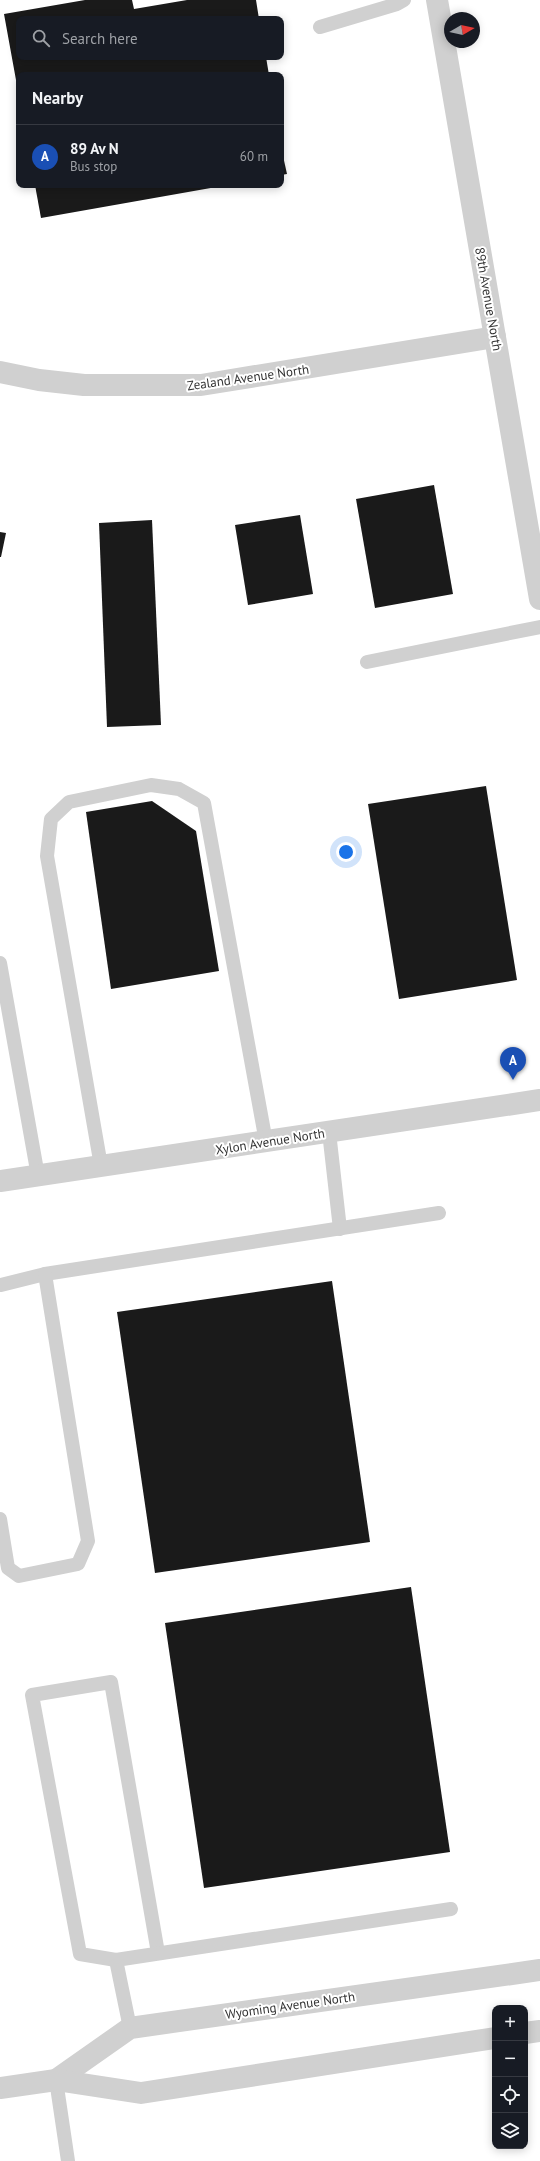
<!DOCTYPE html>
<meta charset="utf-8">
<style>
body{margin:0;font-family:"PT Sans",sans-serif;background:#242831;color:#f1f3f6}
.controls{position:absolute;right:12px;bottom:12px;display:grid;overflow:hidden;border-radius:8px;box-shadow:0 2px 10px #0003}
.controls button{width:36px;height:36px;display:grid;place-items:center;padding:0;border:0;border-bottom:1px solid #363941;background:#171b24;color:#f1f3f6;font:20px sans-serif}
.compass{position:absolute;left:444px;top:12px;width:36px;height:36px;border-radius:50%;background:#171b24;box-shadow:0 2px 10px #0003;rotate:81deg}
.you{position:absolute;left:346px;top:852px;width:14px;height:14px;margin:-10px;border:3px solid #fff;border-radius:50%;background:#1a73e8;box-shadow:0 0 0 6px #1a73e833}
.badge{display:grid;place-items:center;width:26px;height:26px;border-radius:50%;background:#b45309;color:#fff;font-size:13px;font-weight:700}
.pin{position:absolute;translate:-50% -33px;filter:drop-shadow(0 1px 2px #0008)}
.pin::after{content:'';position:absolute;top:21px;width:14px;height:12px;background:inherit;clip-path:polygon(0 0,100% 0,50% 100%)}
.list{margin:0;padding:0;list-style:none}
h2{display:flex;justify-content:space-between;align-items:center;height:52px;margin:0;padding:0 16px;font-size:17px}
h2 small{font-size:13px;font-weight:400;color:#9ea1a6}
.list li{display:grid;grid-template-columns:26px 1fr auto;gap:12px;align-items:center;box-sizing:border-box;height:64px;padding:0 16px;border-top:1px solid #363941}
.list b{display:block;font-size:15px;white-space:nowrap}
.list p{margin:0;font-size:13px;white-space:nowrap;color:#9ea1a6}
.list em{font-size:13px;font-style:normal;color:#9ea1a6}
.icon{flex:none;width:22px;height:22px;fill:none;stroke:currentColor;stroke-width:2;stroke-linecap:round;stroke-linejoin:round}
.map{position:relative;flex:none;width:540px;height:2161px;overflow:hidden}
.search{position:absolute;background:#171b24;box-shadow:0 2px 10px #0003;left:16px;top:16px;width:268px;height:44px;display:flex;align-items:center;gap:10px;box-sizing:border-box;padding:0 14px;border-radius:8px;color:#9ea1a6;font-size:15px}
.panel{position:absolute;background:#171b24;box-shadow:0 2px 10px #0003;left:16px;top:72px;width:268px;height:116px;border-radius:8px}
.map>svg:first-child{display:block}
</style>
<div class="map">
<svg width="540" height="2161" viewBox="0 0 540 2161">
<rect width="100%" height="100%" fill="#fff"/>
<g fill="#1a1a1a">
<polygon points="85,0 132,0 134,9 187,0 256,0 259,19 19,19 19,57 266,57 269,75 19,75 18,91 4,14"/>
<polygon points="281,147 287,174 281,175"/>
<polygon points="35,185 222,185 222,186 41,218"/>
<polygon points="434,485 453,594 375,608 356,499"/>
<polygon points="300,515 313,594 248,605 235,525"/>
<polygon points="152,520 161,725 107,727 99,523"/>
<polygon points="0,532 6,533 1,557 0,557"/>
<polygon points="486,786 517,980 399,999 368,804"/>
<polygon points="152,801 196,831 219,971 111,989 86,812"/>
<polygon points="332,1281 370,1542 155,1573 117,1312"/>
<polygon points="411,1587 450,1852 204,1888 165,1623"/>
</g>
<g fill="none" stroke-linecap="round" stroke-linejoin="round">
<g stroke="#d0d0d0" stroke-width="14">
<polyline points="320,27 397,4 404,0"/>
<polyline points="367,662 540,627"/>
<polyline points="0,963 38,1176"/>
<polyline points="329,1132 340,1229"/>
<polyline points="101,1166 47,856 51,819 69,802 151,785 179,789 204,803 266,1142"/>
<polyline points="1,1285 45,1274 439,1213"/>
<polyline points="0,1519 8,1568 19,1576 78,1564 88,1541 45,1274"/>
<polyline points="116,1960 80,1954 32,1695 111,1682 158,1953"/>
<polyline points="130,2028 116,1960 451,1909"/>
<polyline points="56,2080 68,2161"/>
</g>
<g stroke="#d0d0d0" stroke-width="22">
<polyline points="437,0 540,599"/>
<polyline points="0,372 39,380 84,385 201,385 495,337"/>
</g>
<g stroke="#d0d0d0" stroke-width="22">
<polyline points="0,1181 540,1100"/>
<polyline points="525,2033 540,2031"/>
<polyline points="56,2080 130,2028 540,1970"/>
<polyline points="0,2088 56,2080 141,2093 495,2038"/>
</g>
</g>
<g text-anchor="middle" stroke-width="4" stroke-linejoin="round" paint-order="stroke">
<g font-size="13" fill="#333" stroke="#fff">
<text transform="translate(489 299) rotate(80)" y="5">89th Avenue North</text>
<text transform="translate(248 377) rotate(-8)" y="5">Zealand Avenue North</text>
<text transform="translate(270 1141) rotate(-9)" y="5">Xylon Avenue North</text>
<text transform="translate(290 2005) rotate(-8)" y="5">Wyoming Avenue North</text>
</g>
</g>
</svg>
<div class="controls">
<button>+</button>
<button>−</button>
<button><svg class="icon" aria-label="locate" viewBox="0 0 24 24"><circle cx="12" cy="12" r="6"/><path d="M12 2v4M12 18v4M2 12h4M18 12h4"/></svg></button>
<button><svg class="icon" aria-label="layers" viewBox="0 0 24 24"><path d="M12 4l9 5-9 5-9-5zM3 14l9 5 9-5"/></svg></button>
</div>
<svg class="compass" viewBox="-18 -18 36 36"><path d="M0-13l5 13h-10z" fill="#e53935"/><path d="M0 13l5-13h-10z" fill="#9ea1a6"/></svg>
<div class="you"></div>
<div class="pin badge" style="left:513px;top:1080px;background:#1a4fb4">A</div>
<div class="search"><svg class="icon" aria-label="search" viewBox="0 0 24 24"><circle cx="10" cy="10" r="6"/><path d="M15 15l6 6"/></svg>Search here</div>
<section class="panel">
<h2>Nearby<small></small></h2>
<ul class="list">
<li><span class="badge" style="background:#1a4fb4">A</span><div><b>89 Av N</b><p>Bus stop</p></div><em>60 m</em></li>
</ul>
</section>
</div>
